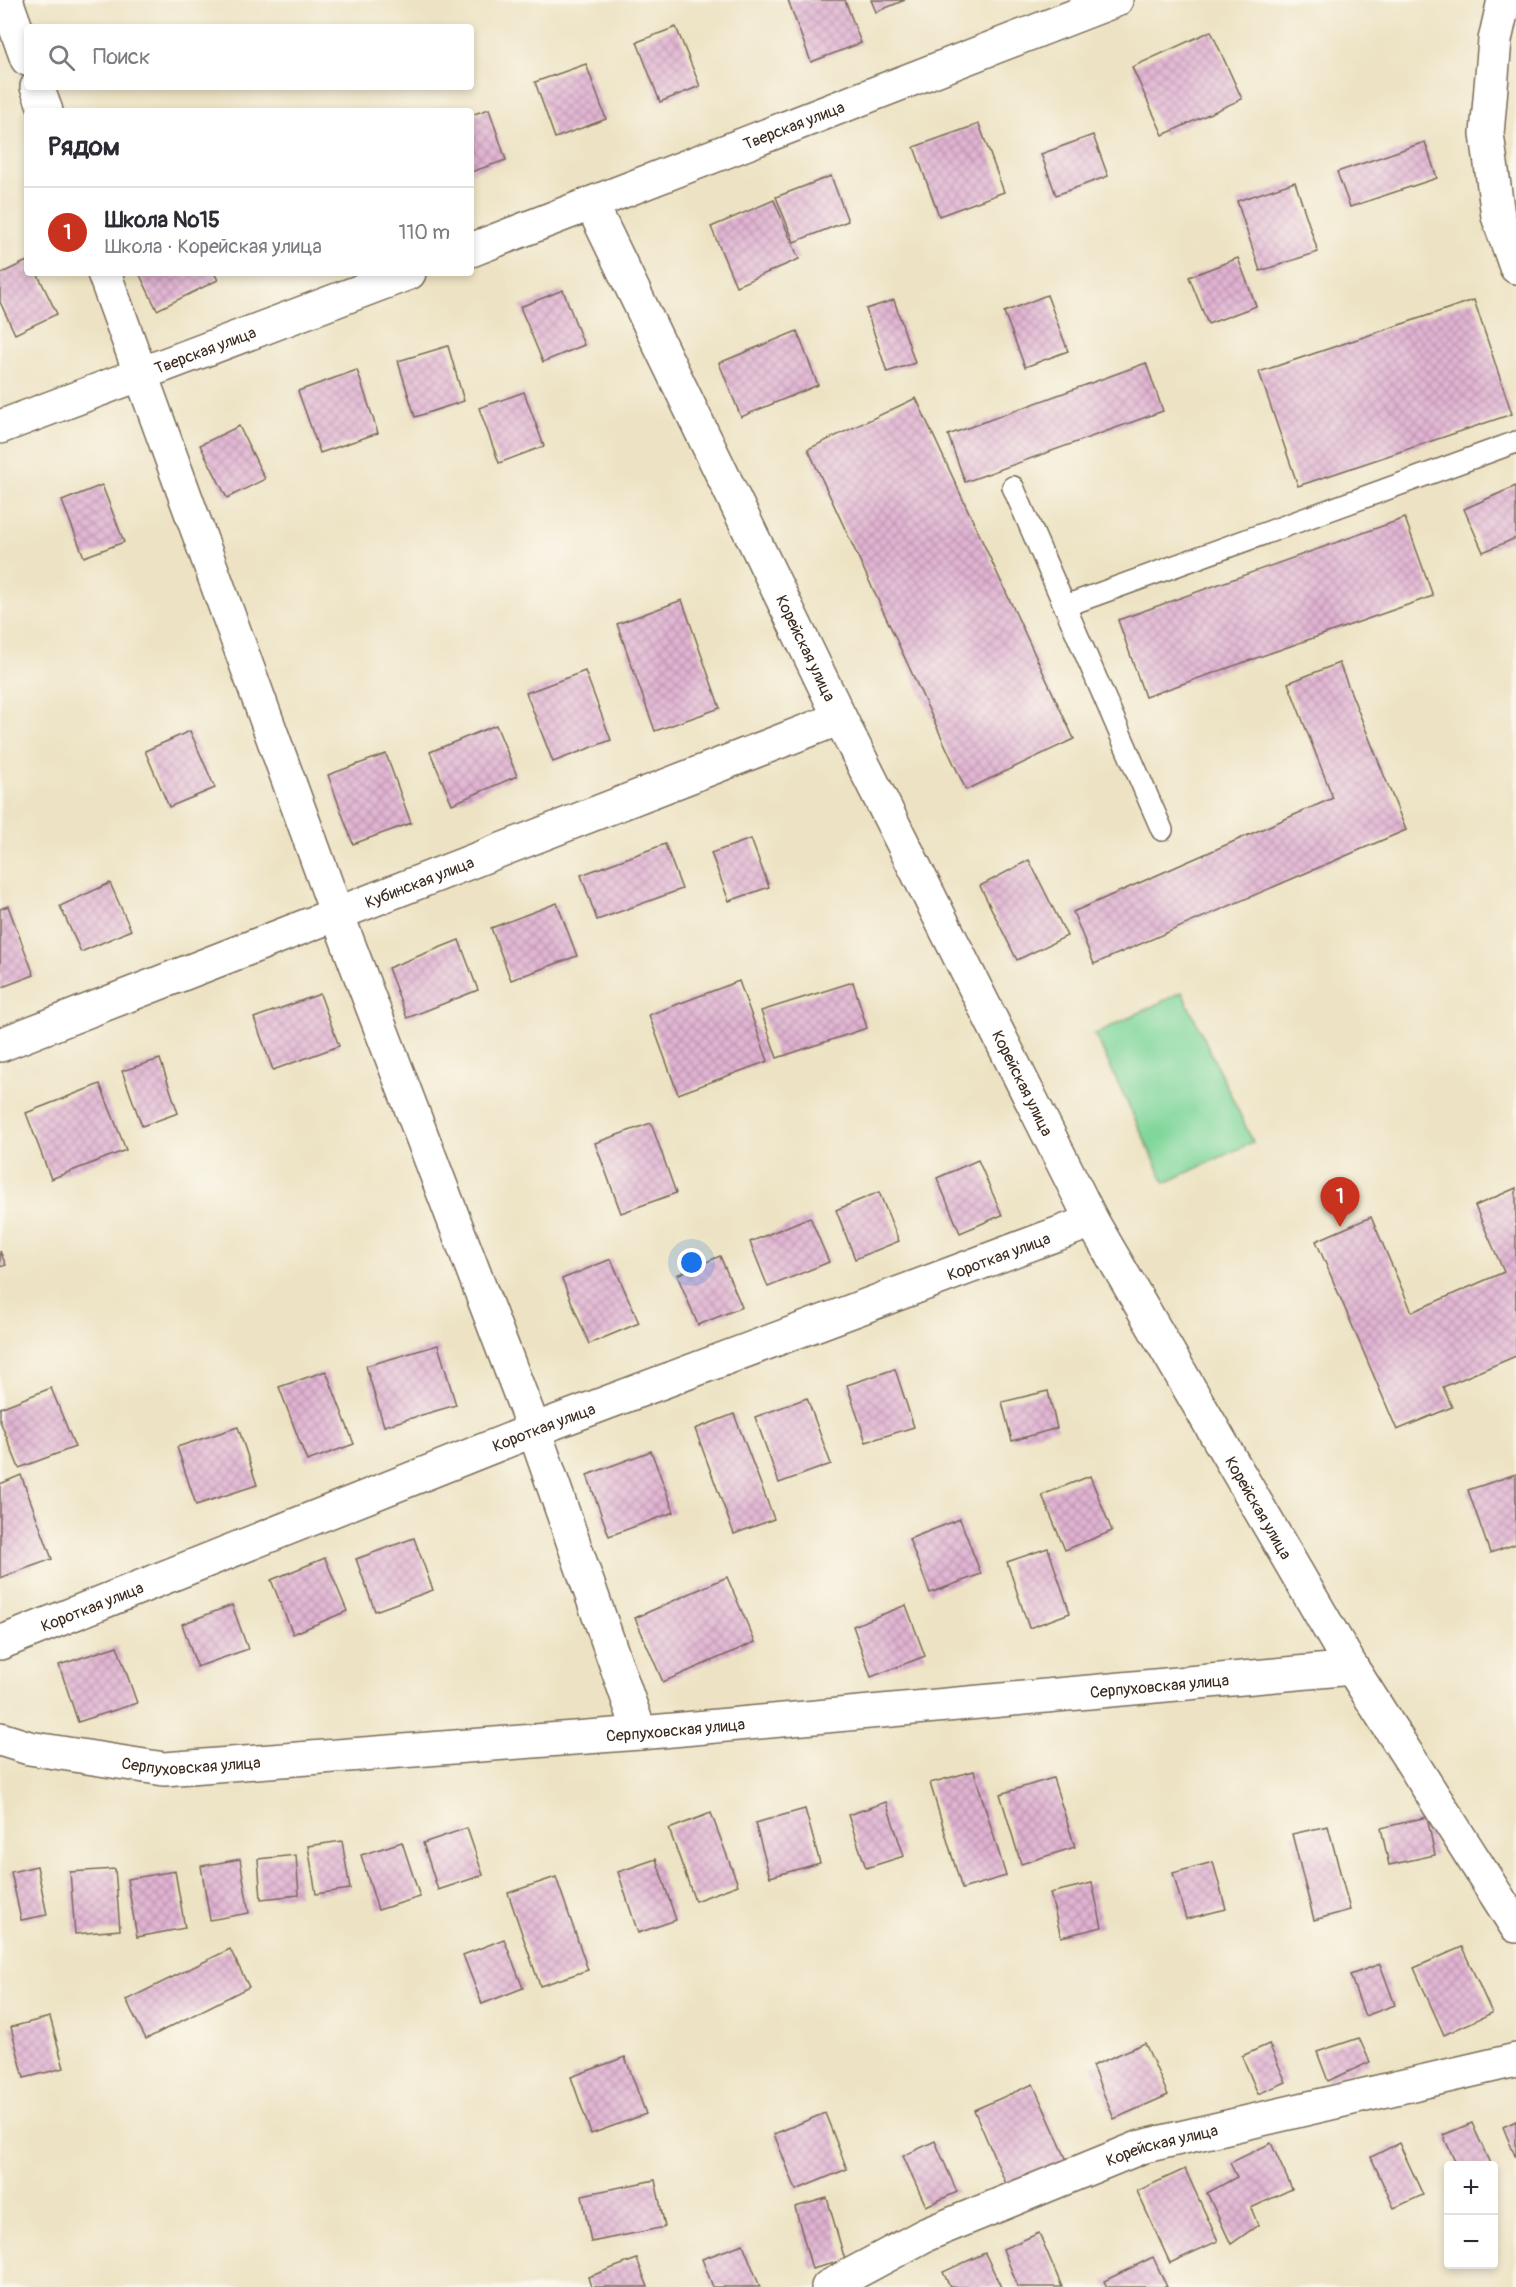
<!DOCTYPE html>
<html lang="ru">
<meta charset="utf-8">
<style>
body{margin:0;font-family:Pangolin,sans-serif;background:#f7f7f7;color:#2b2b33}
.controls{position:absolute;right:18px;bottom:18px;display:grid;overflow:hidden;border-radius:6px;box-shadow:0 3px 9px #0003}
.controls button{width:54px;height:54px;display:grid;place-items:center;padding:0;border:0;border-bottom:2px solid #e1e1e2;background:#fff;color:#2b2b33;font:30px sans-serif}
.you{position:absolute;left:692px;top:1263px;width:21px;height:21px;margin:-15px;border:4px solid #fff;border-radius:50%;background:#1a73e8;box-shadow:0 0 0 9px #1a73e833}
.badge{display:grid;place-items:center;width:39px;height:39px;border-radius:50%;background:#c8321e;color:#fff;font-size:20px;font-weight:700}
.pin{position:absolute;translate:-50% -50px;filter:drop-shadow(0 2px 3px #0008)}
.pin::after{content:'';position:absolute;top:32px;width:21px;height:18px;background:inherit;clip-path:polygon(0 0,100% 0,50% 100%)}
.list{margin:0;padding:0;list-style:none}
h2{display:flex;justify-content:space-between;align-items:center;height:78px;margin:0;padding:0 24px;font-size:26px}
h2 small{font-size:20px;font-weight:400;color:#7c7c81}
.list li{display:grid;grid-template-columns:39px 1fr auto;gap:18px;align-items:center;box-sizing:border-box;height:90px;padding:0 24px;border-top:2px solid #e1e1e2}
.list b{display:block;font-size:22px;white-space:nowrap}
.list p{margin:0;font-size:20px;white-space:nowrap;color:#7c7c81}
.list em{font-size:20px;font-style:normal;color:#7c7c81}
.icon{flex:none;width:33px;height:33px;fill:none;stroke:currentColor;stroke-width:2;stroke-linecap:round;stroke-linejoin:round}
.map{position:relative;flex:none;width:1516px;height:2287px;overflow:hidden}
.search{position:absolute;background:#fff;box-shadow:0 3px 9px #0003;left:24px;top:24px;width:450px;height:66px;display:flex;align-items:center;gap:15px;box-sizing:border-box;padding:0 21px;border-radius:6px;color:#7c7c81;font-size:22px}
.panel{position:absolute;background:#fff;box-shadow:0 3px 9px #0003;left:24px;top:108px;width:450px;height:168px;border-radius:6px}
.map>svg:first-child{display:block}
</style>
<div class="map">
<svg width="1516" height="2287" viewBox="0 0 1516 2287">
<defs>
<pattern id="building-cross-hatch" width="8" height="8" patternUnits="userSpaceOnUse" patternTransform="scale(1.5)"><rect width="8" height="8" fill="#e1b4d3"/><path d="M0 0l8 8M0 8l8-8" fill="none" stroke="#b893ab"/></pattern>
</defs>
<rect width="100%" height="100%" fill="#fbf7ec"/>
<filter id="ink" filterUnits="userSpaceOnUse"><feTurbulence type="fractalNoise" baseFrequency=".0167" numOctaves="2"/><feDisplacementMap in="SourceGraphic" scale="12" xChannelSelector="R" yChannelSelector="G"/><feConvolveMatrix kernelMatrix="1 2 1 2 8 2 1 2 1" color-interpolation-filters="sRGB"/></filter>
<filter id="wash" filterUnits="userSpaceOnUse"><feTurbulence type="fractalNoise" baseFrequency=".008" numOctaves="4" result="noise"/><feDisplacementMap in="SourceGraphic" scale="24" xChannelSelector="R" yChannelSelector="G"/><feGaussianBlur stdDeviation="1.35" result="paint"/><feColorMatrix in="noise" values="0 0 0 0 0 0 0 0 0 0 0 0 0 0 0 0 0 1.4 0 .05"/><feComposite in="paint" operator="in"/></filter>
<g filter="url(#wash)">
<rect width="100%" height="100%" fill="#ede3c4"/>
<polygon fill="#81d79b" stroke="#5e805c" stroke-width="1.5" points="1182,992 1253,1142 1165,1183 1095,1034"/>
<g id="blocks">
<g fill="url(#building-cross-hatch)">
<polygon points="788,0 845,0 861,43 811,62"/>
<polygon points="871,0 905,0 876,12"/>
<polygon points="676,27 700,86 660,102 637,42"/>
<polygon points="1211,31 1242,99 1163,135 1132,67"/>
<polygon points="586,64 606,119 555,138 535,82"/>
<polygon points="489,109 506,160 471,172 471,115"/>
<polygon points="979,124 1004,192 939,216 914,147"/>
<polygon points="1093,135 1108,176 1056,195 1041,154"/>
<polygon points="1425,142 1437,178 1350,207 1337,172"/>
<polygon points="831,176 848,221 794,242 776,197"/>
<polygon points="1295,182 1318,252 1260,271 1237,201"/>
<polygon points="774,200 799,259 736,286 711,227"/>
<polygon points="1238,258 1256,306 1208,324 1189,277"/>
<polygon points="27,261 27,273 37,273 57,314 15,334 0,302 0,274"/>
<polygon points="139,273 214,273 218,280 157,310"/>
<polygon points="563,290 584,345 543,362 520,307"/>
<polygon points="1047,295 1068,351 1025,367 1004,312"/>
<polygon points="894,300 915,363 887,372 866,309"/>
<polygon points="1474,300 1512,414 1298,486 1259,372"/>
<polygon points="797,331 818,385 741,417 719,363"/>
<polygon points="448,346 464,401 415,417 398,361"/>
<polygon points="1146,363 1163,411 965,482 948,435"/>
<polygon points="357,370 378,433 320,453 298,391"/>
<polygon points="524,392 544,446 499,463 479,408"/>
<polygon points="916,398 1074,739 966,790 808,449"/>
<polygon points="239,426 265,479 227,498 200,445"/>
<polygon points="102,485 124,542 84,557 62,501"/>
<polygon points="1516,486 1516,538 1483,552 1464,509"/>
<polygon points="1405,518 1433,596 1145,697 1118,620"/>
<polygon points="682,600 720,708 655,731 617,624"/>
<polygon points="1339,663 1406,830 1094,964 1073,912 1333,798 1288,683"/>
<polygon points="585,671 611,740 553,762 526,693"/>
<polygon points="496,725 517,776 452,804 430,752"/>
<polygon points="190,731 215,788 169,807 145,751"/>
<polygon points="386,754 411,823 353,844 328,775"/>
<polygon points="751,839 769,887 729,901 711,853"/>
<polygon points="665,844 682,889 597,920 581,875"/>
<polygon points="1029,860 1067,936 1017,960 980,886"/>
<polygon points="110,883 131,930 81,952 60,906"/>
<polygon points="557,903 577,956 511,980 491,928"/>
<polygon points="8,906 34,975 0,988 0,909"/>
<polygon points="459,940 478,990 407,1018 388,968"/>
<polygon points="739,981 768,1061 678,1094 649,1015"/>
<polygon points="853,982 867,1028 777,1058 761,1011"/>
<polygon points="320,994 339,1046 273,1070 254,1018"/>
<polygon points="160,1059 178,1113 142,1126 122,1071"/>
<polygon points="100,1084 126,1150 51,1179 26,1113"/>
<polygon points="651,1123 676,1193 621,1213 595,1143"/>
<polygon points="978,1160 1002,1215 960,1233 937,1178"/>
<polygon points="1516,1188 1516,1356 1443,1387 1452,1407 1397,1430 1316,1241 1371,1217 1412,1312 1504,1272 1475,1206"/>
<polygon points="879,1192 899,1241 855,1259 836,1210"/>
<polygon points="810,1217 829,1262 768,1287 750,1242"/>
<polygon points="0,1251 6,1265 0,1267"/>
<polygon points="720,1256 742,1307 698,1325 677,1275"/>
<polygon points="611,1259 639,1323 589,1344 562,1279"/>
<polygon points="438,1345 456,1405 384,1426 366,1366"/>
<polygon points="895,1369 914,1427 866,1442 847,1385"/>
<polygon points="326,1371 354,1444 307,1461 279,1387"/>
<polygon points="51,1388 75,1447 19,1468 0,1421 0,1408"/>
<polygon points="1048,1391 1057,1428 1012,1441 1002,1402"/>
<polygon points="807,1398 831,1464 779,1483 755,1417"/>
<polygon points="734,1414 774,1519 734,1534 695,1429"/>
<polygon points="238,1427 257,1485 196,1505 177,1447"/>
<polygon points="651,1451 674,1512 609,1536 587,1475"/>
<polygon points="1516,1474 1516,1544 1490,1553 1468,1490"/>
<polygon points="21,1475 52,1559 0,1578 0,1484"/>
<polygon points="1090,1476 1112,1531 1065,1550 1042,1495"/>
<polygon points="960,1519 981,1574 930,1593 909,1539"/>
<polygon points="414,1538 433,1590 375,1611 356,1559"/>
<polygon points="1048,1548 1070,1613 1029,1628 1007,1562"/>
<polygon points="325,1558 347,1611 293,1634 271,1580"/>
<polygon points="727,1577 755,1642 663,1682 635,1618"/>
<polygon points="232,1605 248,1649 197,1667 182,1624"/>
<polygon points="906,1605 925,1656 871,1677 853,1626"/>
<polygon points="117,1646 137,1703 78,1722 59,1665"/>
<polygon points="974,1771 1006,1876 962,1889 930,1783"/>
<polygon points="1053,1778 1075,1847 1021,1864 1000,1794"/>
<polygon points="886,1802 904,1856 866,1868 848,1815"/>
<polygon points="805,1809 820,1863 770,1877 755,1823"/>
<polygon points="711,1813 738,1885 695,1901 669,1829"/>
<polygon points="1427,1817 1435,1855 1389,1865 1381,1828"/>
<polygon points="1328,1826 1350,1910 1314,1920 1292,1834"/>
<polygon points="467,1828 483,1875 438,1890 423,1843"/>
<polygon points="342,1841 350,1889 316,1894 308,1846"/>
<polygon points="402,1842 420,1897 378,1910 361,1855"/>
<polygon points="296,1855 299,1895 261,1899 258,1859"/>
<polygon points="240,1859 249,1913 210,1920 201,1866"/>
<polygon points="656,1859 676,1920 638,1933 618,1872"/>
<polygon points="1213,1862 1226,1909 1186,1919 1173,1873"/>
<polygon points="37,1866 47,1915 21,1920 11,1872"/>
<polygon points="115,1869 120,1930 75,1934 70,1872"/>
<polygon points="175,1871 185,1928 137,1937 127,1879"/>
<polygon points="556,1877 588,1970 540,1986 508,1893"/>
<polygon points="1092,1883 1102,1927 1061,1937 1050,1893"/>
<polygon points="504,1939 523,1988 482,2004 463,1955"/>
<polygon points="1462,1947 1492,2013 1444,2035 1414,1968"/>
<polygon points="230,1949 249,1987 146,2039 126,2000"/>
<polygon points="1380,1964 1395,2005 1365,2016 1350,1975"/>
<polygon points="50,2017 64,2068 24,2078 11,2027"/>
<polygon points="1359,2038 1370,2062 1328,2081 1317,2052"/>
<polygon points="1145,2043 1168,2095 1114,2119 1092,2066"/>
<polygon points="1269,2044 1286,2082 1258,2094 1242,2056"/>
<polygon points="625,2057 646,2114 591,2134 571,2077"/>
<polygon points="1033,2084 1070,2167 1010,2193 974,2110"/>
<polygon points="825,2113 847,2169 796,2190 774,2134"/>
<polygon points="1516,2121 1516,2158 1503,2127"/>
<polygon points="1472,2123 1491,2166 1457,2166 1443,2135"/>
<polygon points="935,2141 957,2192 926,2206 903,2156"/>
<polygon points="1271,2143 1292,2189 1251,2208 1258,2225 1231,2244 1207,2193 1237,2177 1230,2163"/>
<polygon points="1399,2143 1423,2195 1394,2208 1371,2157"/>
<polygon points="1185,2169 1218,2241 1170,2263 1137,2191"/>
<polygon points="655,2180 665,2227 591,2242 582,2195"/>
<polygon points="827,2198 845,2260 812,2269 795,2207"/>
<polygon points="1039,2233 1062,2287 1018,2287 1003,2249"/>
<polygon points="743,2244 760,2287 713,2287 702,2259"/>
<polygon points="985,2253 1001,2287 950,2287 943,2272"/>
<polygon points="1153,2257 1167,2287 1107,2287 1104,2281"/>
<polygon points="637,2259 648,2287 591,2287 588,2277"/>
</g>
</g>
</g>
<g filter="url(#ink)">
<use href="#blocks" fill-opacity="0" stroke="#796b58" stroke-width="1.5"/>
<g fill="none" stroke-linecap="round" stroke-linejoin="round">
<g stroke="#796b58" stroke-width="24">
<g id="lane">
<polyline points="1013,487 1162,830"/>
<polyline points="1065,606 1516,442"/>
</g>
</g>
<g stroke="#796b58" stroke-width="36">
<g id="street">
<polyline points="6,0 27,59"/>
<polyline points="1504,0 1495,40 1487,134 1498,216 1516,267"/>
<polyline points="37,87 46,111"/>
<path id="s1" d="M 592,205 L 840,718 L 1092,1221 L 1352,1668 L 1516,1926"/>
<path id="s2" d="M 471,250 L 1116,0"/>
<polyline points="104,273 337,914 534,1430 640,1733"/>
<path id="s3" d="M 0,427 L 409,273"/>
<path id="s4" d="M 0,1045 L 840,718"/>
<path id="s5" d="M 0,1643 L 534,1430 L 1092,1221"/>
<path id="s6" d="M 0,1739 L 29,1748 L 164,1769 L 640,1733 L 1352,1668"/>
<path id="s7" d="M 828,2287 L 925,2235 L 1141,2147 L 1516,2060"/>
</g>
</g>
<use href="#lane" stroke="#fff" stroke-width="21"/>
<use href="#street" stroke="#fff" stroke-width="33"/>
</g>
</g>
<g text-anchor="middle" stroke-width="4.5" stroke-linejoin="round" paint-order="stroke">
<g font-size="16" fill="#3b2a1e" stroke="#fbf7ec">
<text dy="6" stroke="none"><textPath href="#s2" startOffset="346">Тверская улица</textPath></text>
<text dy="6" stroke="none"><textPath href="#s3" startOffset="219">Тверская улица</textPath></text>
<text dy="6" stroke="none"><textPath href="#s1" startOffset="492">Корейская улица</textPath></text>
<text dy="6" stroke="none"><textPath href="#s4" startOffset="450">Кубинская улица</textPath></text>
<text dy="6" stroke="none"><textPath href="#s1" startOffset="978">Корейская улица</textPath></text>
<text dy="6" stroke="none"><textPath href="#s5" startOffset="1071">Короткая улица</textPath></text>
<text dy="6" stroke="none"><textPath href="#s5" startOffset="585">Короткая улица</textPath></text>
<text dy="6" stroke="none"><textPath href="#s1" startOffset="1464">Корейская улица</textPath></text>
<text dy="6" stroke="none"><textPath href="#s5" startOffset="99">Короткая улица</textPath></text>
<text dy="6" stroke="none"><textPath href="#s6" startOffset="1166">Серпуховская улица</textPath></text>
<text dy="6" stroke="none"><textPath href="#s6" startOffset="680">Серпуховская улица</textPath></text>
<text dy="6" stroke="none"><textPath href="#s6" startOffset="194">Серпуховская улица</textPath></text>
<text dy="6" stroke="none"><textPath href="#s7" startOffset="364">Корейская улица</textPath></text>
</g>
</g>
</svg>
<div class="controls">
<button>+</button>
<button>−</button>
</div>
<div class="you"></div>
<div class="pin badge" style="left:1340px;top:1227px">1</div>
<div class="search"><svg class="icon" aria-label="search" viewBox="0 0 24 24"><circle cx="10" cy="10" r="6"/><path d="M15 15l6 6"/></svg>Поиск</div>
<section class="panel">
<h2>Рядом<small></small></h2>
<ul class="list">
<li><span class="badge">1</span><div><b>Школа №15</b><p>Школа · Корейская улица</p></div><em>110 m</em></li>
</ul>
</section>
</div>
